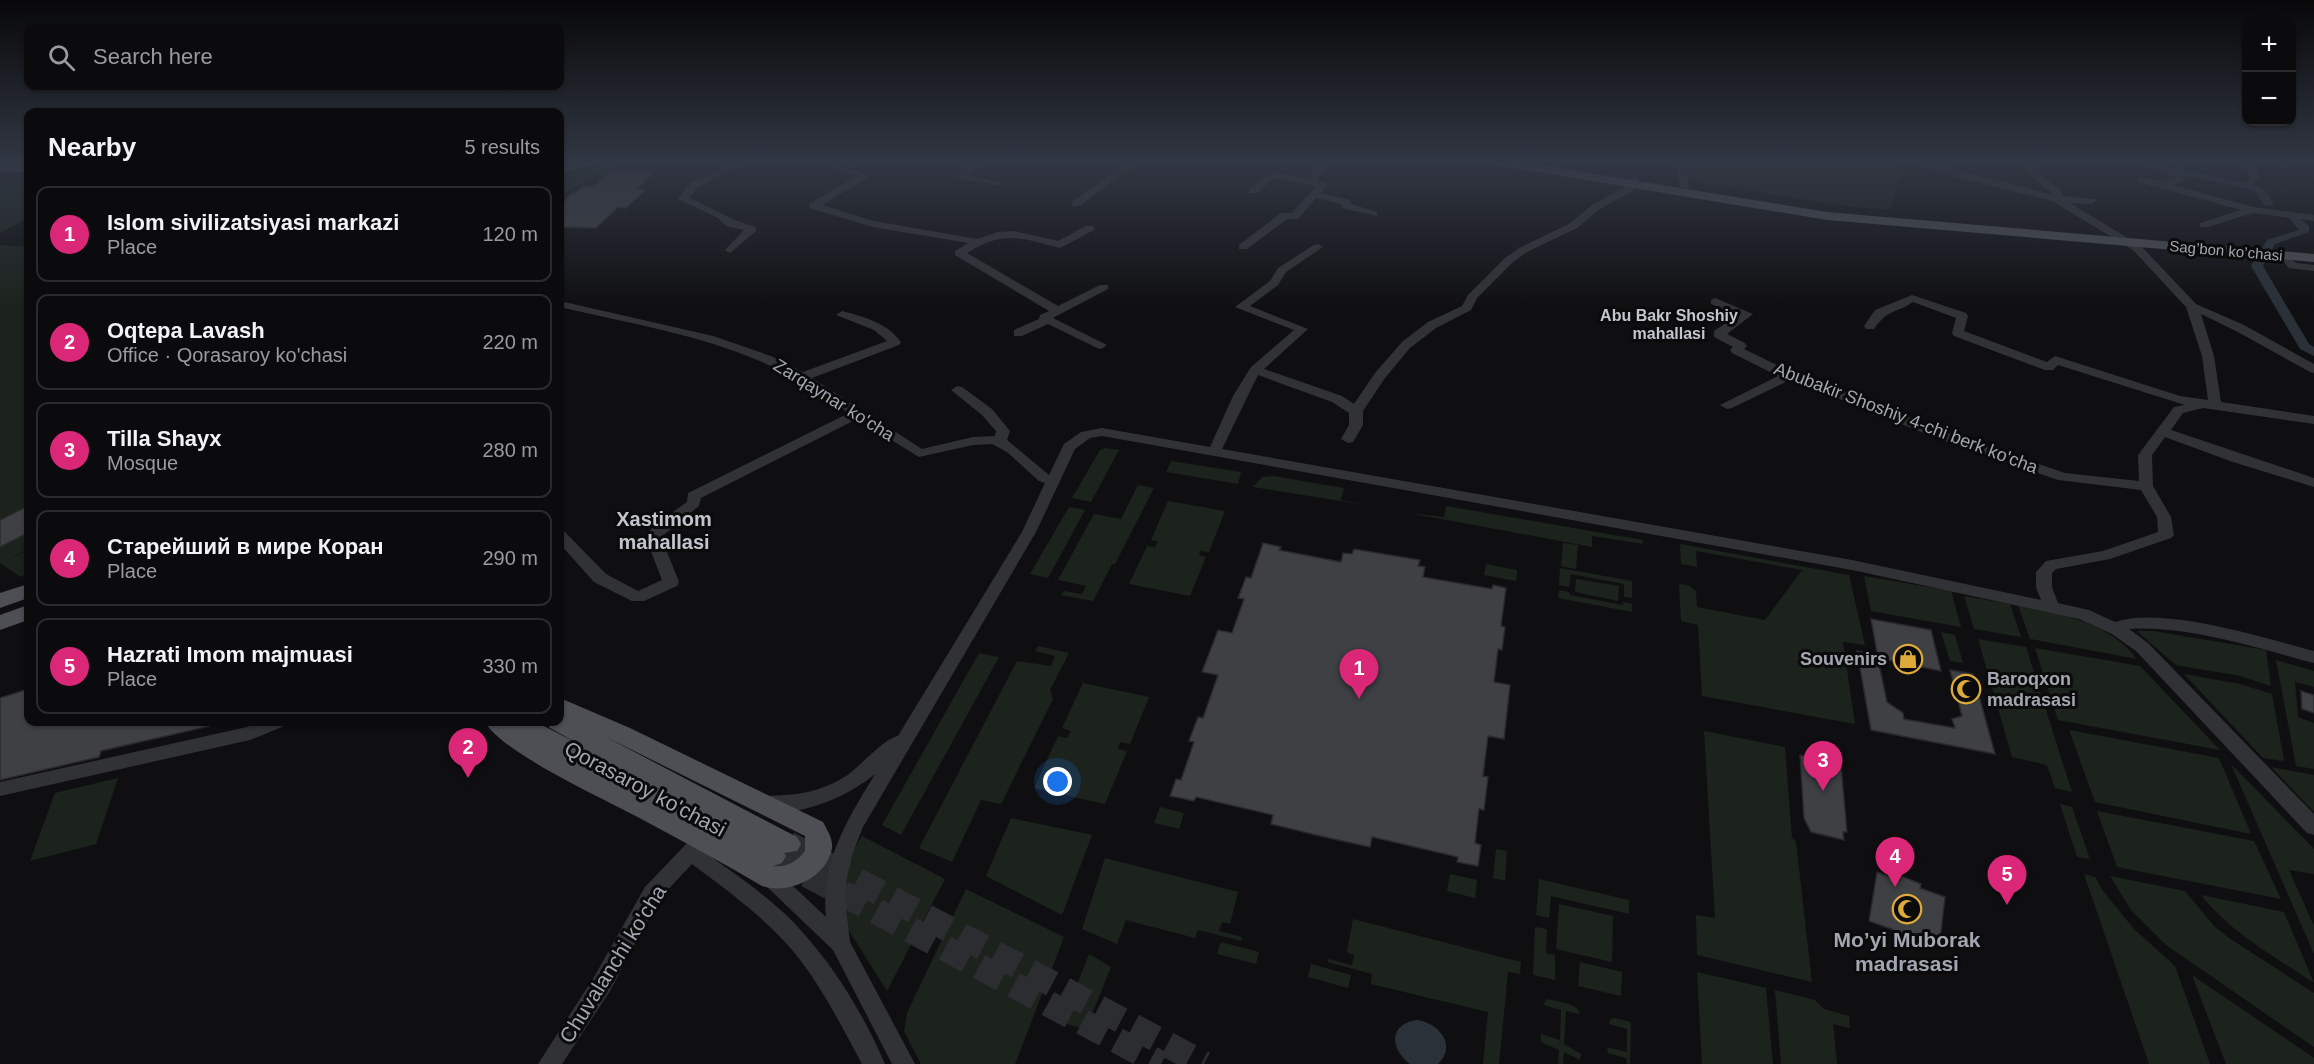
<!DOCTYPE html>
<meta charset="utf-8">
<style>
body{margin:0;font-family:Helvetica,sans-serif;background:#19191b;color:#f1f3f6}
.controls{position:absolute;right:18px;top:18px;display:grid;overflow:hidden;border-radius:12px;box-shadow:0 2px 4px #0004}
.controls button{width:54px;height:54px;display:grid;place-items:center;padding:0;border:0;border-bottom:2px solid #2b2b2e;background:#0b0b0d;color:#f1f3f6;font:30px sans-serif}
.you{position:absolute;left:1058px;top:782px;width:21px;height:21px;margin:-15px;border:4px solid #fff;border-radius:50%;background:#1a73e8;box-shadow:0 0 0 9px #1a73e833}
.badge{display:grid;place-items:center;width:39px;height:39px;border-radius:50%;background:#db2777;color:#fff;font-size:20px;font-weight:700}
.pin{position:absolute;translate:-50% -50px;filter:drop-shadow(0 2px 3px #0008)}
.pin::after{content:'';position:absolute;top:32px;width:21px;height:18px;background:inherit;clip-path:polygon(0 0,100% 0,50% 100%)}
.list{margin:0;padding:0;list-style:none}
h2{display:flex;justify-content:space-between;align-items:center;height:78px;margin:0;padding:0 24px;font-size:26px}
h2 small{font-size:20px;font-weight:400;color:#9a9b9d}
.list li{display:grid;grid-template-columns:39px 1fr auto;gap:18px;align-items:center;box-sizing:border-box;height:96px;margin:0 12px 12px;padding:0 12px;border:2px solid #2b2b2e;border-radius:12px}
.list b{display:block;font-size:22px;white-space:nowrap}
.list p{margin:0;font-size:20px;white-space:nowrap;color:#9a9b9d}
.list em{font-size:20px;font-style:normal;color:#9a9b9d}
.icon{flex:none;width:33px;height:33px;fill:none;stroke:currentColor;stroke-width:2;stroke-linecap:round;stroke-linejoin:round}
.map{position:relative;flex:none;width:2314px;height:1064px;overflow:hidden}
.search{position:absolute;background:#0b0b0d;box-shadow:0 2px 4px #0004;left:24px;top:24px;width:540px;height:66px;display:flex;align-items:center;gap:15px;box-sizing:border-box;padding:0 21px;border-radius:12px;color:#9a9b9d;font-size:22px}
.panel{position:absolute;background:#0b0b0d;box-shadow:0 2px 4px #0004;left:24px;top:108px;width:540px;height:618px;border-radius:12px}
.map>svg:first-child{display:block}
</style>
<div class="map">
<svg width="2314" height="1064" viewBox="0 0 2314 1064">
<rect width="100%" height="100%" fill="#0f0f11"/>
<polygon fill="#1c1c1d" points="1692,161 1904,161 1907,162 1894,168 1907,173 1900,181 1890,210 1843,206 1703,183 1686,177"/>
<g fill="#1c231d">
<path d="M 595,166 L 616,167 L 605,174 L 596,174 C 589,181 570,192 560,191 L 565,186 L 592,172 L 588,172 L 560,183 L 560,180 Z"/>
<polygon points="0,179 28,182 28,218 0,233"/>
<polygon points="0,245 28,247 28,549 6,561 28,550 28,573 21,577 0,563"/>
<polygon points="1105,448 1119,450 1091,502 1072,498 1100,450"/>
<polygon points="1171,461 1241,472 1238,484 1166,472"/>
<polygon points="1273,476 1344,488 1341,500 1373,506 1253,487 1262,477"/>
<polygon points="1138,485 1154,488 1115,564 1112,564 1093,601 1061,595 1064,591 1082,594 1086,586 1058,580 1094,514 1121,519"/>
<polygon points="1168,501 1225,511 1209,552 1200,551 1199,555 1206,557 1190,596 1129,584 1147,546 1155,547 1158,541 1151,540"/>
<polygon points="1446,506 1643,540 1643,544 1592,536 1592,547 1409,513 1444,517"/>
<polygon points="1069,507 1085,510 1048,578 1030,574"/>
<polygon points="1563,543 1578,545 1576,569 1561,566"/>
<polygon points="1680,544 1849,575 1865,645 1843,642 1855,724 1702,696 1698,625 1681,621 1679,584 1688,585 1696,591 1697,607 1765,620 1802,570 1696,551 1697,567 1681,564"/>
<polygon points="1486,564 1517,570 1516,581 1484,575"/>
<polygon points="1560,568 1632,581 1632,598 1624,597 1624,584 1571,574 1569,587 1559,585"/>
<polygon points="1864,576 1951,591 1961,627 1871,611"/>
<polygon points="1576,579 1619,586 1618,601 1575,592"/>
<polygon points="1559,590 1569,592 1570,595 1623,605 1623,602 1632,604 1632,612 1558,598"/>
<polygon points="1964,596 2010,604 2021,637 1974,629"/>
<path d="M 2018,605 C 2062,615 2107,621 2137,659 L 2030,639 Z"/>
<polygon points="2137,631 2153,631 2266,650 2271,686 2240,676 2176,665"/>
<polygon points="1941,632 1955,635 1963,663 1950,661"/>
<polygon points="1978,639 2026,647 2072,792 2055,788 2047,765 2012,757"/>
<polygon points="1038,646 1069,653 1050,690 1053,699 1001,804 981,800 952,862 919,848 1017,661 1051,666 1055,656 1035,651"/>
<polygon points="2035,648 2140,666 2220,750 2058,720"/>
<polygon points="979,653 999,657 901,835 882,825"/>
<polygon points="2276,660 2314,671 2314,687 2295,682 2298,717 2314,723 2314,769 2296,766"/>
<polygon points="2184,674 2240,684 2272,694 2284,761 2263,758"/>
<polygon points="1083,683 1149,697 1130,744 1120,742 1118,749 1127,751 1105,804 1034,788 1058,736 1067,738 1071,731 1062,728"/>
<polygon points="2069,730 2219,758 2251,834 2095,802"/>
<polygon points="1704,731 1785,747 1792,838 1796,842 1812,982 1697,955 1696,915 1715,918"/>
<polygon points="2231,764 2314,849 2314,874 2289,870 2314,926 2314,954"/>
<polygon points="2271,767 2314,775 2314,812"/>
<polygon points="118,778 96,844 30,861 55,793"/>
<polygon points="2060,804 2072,807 2090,859 2077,857"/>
<polygon points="1160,807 1184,813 1179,829 1154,823"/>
<polygon points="2097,811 2254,841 2281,899 2117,867"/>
<polygon points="1011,818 1092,835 1062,915 986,876"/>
<polygon points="862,836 945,879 887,991 848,929 841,889 852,853"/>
<polygon points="1496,849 1507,851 1505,881 1493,878"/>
<polygon points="1105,858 1238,892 1230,924 1222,922 1219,931 1242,937 1241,941 1198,930 1195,938 1126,920 1117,944 1082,929"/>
<polygon points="1450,874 1477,880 1475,898 1447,891"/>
<polygon points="2084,874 2095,877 2103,891 2134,929 2175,966 2210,1064 2149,1064"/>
<polygon points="2110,876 2185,891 2215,927 2229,938 2314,993 2314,1047 2166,945 2131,910"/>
<polygon points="1539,879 1629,900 1629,914 1551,896 1549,918 1536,915"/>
<polygon points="966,889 1064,937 1015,1064 921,1064 904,1031 907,1013"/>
<path d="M 2201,895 L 2284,912 L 2314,983 C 2274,956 2231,933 2201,895 Z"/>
<polygon points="1559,904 1613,916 1612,962 1556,949"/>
<polygon points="1353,919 1521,962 1520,974 1508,972 1499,1064 1483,1064 1488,1012 1371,984 1372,974 1328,962 1328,959 1352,965 1354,955 1347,952"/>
<polygon points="1535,927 1547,929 1546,953 1555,955 1555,980 1533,975"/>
<polygon points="1221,942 1259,952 1256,964 1217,954"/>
<polygon points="1089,954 1111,967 1086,1029 1062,1023"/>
<polygon points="1580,962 1622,972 1621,996 1578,986"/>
<polygon points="1311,964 1351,975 1348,988 1308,977"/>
<polygon points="1697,972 1766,988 1773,1064 1702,1064"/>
<polygon points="2192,975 2314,1058 2314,1064 2226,1064"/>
<polygon points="1775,990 1815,1000 1824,1009 1849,1016 1850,1028 1833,1024 1837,1064 1781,1064"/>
<path d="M 1547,999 C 1558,1002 1577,1002 1580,1014 L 1566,1011 L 1564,1044 L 1581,1054 L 1580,1060 L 1564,1052 L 1563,1064 L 1558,1064 L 1559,1050 L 1541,1042 L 1541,1034 L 1560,1040 L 1561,1010 L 1543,1005 Z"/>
<polygon points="1614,1018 1631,1022 1630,1064 1627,1064 1626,1058 1608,1053 1607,1047 1627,1052 1627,1029 1609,1024 1610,1020"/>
</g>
<path fill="#2a3138" d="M 1418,1020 C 1440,1024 1457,1046 1438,1064 L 1410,1064 C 1389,1048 1389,1023 1418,1020 Z"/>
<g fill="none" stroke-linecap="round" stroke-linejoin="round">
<g fill="#2a3138" fill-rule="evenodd">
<polygon points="2145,161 2158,161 2181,169 2255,185 2264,189 2274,204 2265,206 2256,193 2248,189 2175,173"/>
<polygon points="2294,215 2309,226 2309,232 2275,244 2263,266 2309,344 2314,347 2314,356 2300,349 2251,266 2267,240 2299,230 2289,218"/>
</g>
</g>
<g fill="#3f4044" stroke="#2a2a2c" stroke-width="1.5">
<polygon points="613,169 655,172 637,189 645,190 626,208 618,207 596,228 560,227 560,207 569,196 584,186 593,187"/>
<polygon points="28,506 28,533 0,547 0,520"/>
<polygon points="1263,543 1281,547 1279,550 1341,562 1343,553 1352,554 1354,549 1420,560 1418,566 1425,567 1423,577 1492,589 1493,585 1506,588 1501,626 1505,627 1502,650 1498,649 1494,682 1510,685 1504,739 1488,736 1483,776 1488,777 1484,810 1479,809 1475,843 1481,845 1478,866 1457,862 1458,857 1372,837 1370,847 1316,835 1271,824 1273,815 1196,797 1194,801 1170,796 1176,779 1181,780 1194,742 1189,741 1198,717 1203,718 1218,675 1202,672 1218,630 1232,633 1244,599 1238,598 1246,577 1251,578"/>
<polygon points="1871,619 1931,630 1941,671 1878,658"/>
<polygon points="1857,651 1877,655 1887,702 1903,713 1904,719 1955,728 1952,719 1962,716 1950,670 1973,674 1995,754 1871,730"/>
<polygon points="28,689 28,722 209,722 210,726 101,751 99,757 0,780 0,698"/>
<polygon points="2301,691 2314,695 2314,713 2302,709"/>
<polygon points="1800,755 1841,765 1847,832 1843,832 1844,840 1811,832 1804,818"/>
<polygon points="1877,872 1900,880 1901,876 1921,884 1920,888 1945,897 1939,948 1913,938 1912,943 1893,935 1894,930 1869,921"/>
</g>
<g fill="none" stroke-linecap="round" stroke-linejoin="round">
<g stroke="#2c2d31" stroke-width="26" stroke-dasharray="26 13" stroke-linecap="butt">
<polyline points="788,844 1204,1064"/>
<polyline points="773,856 1161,1064"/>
</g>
<g fill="#313235" fill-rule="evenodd">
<path d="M 738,161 L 750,161 L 698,187 L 689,198 C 712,208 732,221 756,227 L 756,231 L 730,253 L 725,250 L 744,230 L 726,226 L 718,218 L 678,199 L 690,183 Z"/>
<path d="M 817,161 L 830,161 L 867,174 L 867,178 L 822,205 L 874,221 L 977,239 L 998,232 L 1014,231 L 1058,241 L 1086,226 L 1094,226 L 1094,230 L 1060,248 C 1020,238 1005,230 967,253 L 1058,306 L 1100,285 L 1108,285 L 1108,289 L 1053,318 L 1107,345 L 1101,349 L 1097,348 L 1048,324 L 1022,336 L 1014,336 L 1014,330 L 1039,319 L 1040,315 L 1049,311 L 955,255 L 955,251 L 968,243 L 873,227 L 809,208 L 809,204 L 856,176 Z"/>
<polygon points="976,161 987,161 968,175 1001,182 1001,186 957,178 957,174"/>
<polygon points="1129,161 1140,161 1080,206 1072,206 1072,202"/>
<polygon points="1320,161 1330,161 1317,180 1328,184 1321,193 1350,200 1351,204 1377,212 1377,216 1342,208 1341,204 1316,198 1298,219 1287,219 1247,249 1239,249 1239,245 1281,213 1292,213 1316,186 1274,178 1257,193 1249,193 1249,189 1272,172 1308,178"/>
<polygon points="1675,161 1685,161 1689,189 1680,187"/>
<path d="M 1908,161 L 1922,161 L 2053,195 L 2029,173 L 2022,161 L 2032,161 L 2039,173 L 2062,192 L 2062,196 L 2095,199 L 2096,201 L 2091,204 L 2070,203 L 2141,246 L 2196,304 L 2244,325 L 2314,364 L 2314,373 L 2310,372 L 2236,331 L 2201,314 L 2214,356 L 2221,402 L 2314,416 L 2314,424 L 2203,408 L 2183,413 L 2171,430 L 2314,478 L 2314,487 L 2230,461 L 2165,437 L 2152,455 L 2153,486 L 2171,517 L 2174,535 L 2171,538 L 2110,559 L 2056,569 L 2052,573 L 2052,587 L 2058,603 L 2089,610 L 2115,622 C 2163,606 2264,638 2314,651 L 2314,663 C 2257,648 2187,625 2129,629 L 2148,643 L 2314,814 L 2314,835 L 2307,833 L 2136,651 L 2112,634 L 2079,619 L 1852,570 L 1102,436 L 1090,438 L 1075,449 L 1036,532 L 863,827 L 852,855 L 846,882 L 846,909 L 850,942 L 915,1064 L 892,1064 L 833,950 L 764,884 L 761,878 L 764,872 L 771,870 L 778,872 L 826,917 C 820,862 848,819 875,774 C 846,798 794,821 756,808 L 754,803 L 756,798 C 766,795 775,796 784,795 C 807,794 827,788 846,776 C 861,766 883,739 898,736 L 1022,532 L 1045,483 L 1039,481 L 1007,452 L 992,444 L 973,445 L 919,457 L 857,419 L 701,498 L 699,506 L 661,537 L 679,582 L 677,586 L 644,601 L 632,601 L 594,582 L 560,544 L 560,530 L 565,532 L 606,574 L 638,591 L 662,580 L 645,536 L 655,525 L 687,502 L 688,493 L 849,413 C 821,395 793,375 762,362 C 698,334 627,323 560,307 L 560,301 L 713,336 L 771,356 L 803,372 L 887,341 L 874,330 L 836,315 L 842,311 C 865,317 887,323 901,342 L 899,345 L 812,378 L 922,449 L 973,437 L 995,436 L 996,431 L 982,415 L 951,390 L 957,386 L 962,387 L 992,409 L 1010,431 L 1007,440 L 1049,475 L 1064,444 L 1081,432 L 1102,428 L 1210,447 L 1233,396 L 1251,367 L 1294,330 L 1235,307 L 1270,281 L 1278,268 L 1314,245 L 1318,244 L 1323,247 L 1286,272 L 1278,285 L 1250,306 L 1308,329 L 1264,369 L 1342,396 L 1354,404 L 1375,373 L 1402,342 L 1428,322 L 1462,306 L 1468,295 L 1504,259 L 1519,248 L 1569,224 L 1592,205 L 1624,187 L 1632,177 L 1635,176 L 1640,179 L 1632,191 L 1600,209 L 1577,228 L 1527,252 L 1512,263 L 1477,298 L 1471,310 L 1436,328 L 1410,348 L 1385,378 L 1363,411 L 1363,425 L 1353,442 L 1348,443 L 1341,439 L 1349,425 L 1349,413 L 1332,402 L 1258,375 L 1222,449 L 1852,560 L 2041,600 L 2036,587 L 2036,572 L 2046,561 L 2103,551 L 2158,532 L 2157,517 L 2141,490 L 2058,480 L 1936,438 L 1795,381 L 1790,380 L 1732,408 L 1727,409 L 1720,405 L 1778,376 L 1732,353 L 1730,350 L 1733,347 L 1714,337 L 1714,331 L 1738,315 L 1711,304 L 1711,300 L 1715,298 L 1753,314 L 1727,334 L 1745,343 L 1747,346 L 1744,349 L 1791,372 L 1802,374 L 1946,432 L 2065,473 L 2139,481 L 2138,455 L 2174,407 L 2185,405 L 2058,365 L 2053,370 L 2045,370 L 1954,336 L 1952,333 L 1956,318 L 1913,302 C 1895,314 1889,308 1874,329 L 1866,329 L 1864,326 L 1875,310 L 1912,295 L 1966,313 L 1968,316 L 1964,331 L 2047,362 L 2055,356 L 2180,396 L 2208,400 L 2202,356 L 2186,307 L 2133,250 L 2052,201 L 1951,176 Z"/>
<path d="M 2133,161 L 2146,161 L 2190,177 L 2173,185 L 2253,207 L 2314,215 L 2314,221 L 2253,213 L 2208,227 L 2200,227 L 2200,223 L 2241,210 L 2138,182 L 2138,178 C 2156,177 2157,185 2176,177 Z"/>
<polygon points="2246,161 2257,161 2254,164 2260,178 2249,188 2244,185 2250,178 2244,163"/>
<path d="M 2260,161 L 2296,161 L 2299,163 C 2291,168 2268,166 2260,161 Z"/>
<polygon points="2283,252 2296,263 2314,265 2314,271 2289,268 2278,255"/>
<polygon points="260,722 285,722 282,727 250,740 0,796 0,782 247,727"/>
<path d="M 697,838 L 704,840 L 707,846 L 704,852 C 731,871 759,890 784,913 C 827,954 862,1010 885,1064 L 862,1064 C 841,1025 821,985 793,951 C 764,917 728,891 692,864 L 659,899 L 610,991 L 562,1064 L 538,1064 L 594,977 L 645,887 L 690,840 Z"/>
</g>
<g fill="#4d4f54" fill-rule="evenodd">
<polygon points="578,161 598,161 596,164 560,173 560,165"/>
<polygon points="1490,161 1517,161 1827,212 2314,254 2314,262 1827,220 1496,165"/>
<polygon points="0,163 28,165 28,173 0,171"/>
<polygon points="28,584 28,598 0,608 0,593"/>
<polygon points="28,605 28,620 0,630 0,615"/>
<path d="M 560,698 L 630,728 L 823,822 C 827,830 833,838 832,848 C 827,878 788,895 762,886 C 723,863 684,842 645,821 C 609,801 503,754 485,722 L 536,722 L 577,743 L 550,728 L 546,722 L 560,722 ZM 604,736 L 805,836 L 805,851 C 797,861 787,868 773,866 L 782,863 L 786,856 L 784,853 L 797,851 L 801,844 L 797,837 Z"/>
</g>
</g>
<linearGradient id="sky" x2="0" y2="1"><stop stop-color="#080809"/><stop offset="0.52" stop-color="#313743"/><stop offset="1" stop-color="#313743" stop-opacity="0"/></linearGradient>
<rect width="2314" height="310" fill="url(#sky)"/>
<defs>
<g id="shop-ring" transform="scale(1.5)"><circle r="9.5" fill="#0b0b0c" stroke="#deaa3a" stroke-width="1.5"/><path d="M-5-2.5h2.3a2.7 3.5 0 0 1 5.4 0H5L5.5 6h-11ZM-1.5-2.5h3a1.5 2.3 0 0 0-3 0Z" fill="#deaa3a"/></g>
<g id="mosque-ring" transform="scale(1.5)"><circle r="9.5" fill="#0b0b0c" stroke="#deaa3a" stroke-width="1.5"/><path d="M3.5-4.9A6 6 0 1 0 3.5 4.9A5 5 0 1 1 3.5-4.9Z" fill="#deaa3a"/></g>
</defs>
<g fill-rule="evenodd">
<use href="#shop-ring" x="1908" y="659"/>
<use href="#mosque-ring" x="1966" y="689"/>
<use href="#mosque-ring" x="1907" y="909"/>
</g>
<g text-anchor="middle" stroke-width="6" stroke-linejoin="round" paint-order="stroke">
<g font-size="15" fill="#a2a6b0" stroke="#0b0b0c">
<text transform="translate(2226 251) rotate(5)" y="5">Sag’bon ko’chasi</text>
</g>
<g font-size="16" font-weight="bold" fill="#c2c5cd" stroke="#0b0b0c">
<text x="1669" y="321">Abu Bakr Shoshiy<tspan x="1669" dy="18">mahallasi</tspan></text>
</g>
<g font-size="18" fill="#a2a6b0" stroke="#0b0b0c">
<text transform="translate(834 400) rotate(32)" y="6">Zarqaynar ko'cha</text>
<text transform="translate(1906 418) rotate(21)" y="6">Abubakir Shoshiy 4-chi berk ko'cha</text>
</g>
<g font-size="18" font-weight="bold" fill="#a2a6b0" stroke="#0b0b0c" text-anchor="end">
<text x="1887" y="665">Souvenirs</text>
<text x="1987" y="685" text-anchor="start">Baroqxon<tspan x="1987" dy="21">madrasasi</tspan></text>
</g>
<g font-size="20" font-weight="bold" fill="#c2c5cd" stroke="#0b0b0c">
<text x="664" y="526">Xastimom<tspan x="664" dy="23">mahallasi</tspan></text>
</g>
<g font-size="21" fill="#a2a6b0" stroke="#0b0b0c">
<text transform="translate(645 789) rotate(28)" y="7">Qorasaroy ko'chasi</text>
<text transform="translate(613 964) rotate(-58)" y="7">Chuvalanchi ko'cha</text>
</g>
<g font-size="21" font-weight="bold" fill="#a2a6b0" stroke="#0b0b0c">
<text x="1907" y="947">Mo’yi Muborak<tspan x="1907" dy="24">madrasasi</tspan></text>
</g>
</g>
</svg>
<div class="controls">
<button>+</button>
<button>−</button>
</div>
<div class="you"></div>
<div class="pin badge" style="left:1359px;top:699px">1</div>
<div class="pin badge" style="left:468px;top:778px">2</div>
<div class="pin badge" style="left:1823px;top:791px">3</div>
<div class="pin badge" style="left:1895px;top:887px">4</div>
<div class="pin badge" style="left:2007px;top:905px">5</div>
<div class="search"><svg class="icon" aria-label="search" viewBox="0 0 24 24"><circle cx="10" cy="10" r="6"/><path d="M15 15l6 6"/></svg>Search here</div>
<section class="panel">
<h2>Nearby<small>5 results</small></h2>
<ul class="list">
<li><span class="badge">1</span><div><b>Islom sivilizatsiyasi markazi</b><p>Place</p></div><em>120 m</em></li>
<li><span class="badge">2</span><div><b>Oqtepa Lavash</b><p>Office · Qorasaroy ko'chasi</p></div><em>220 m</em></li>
<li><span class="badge">3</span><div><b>Tilla Shayx</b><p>Mosque</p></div><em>280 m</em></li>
<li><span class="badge">4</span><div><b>Старейший в мире Коран</b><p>Place</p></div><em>290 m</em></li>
<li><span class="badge">5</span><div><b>Hazrati Imom majmuasi</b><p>Place</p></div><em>330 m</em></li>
</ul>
</section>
</div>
